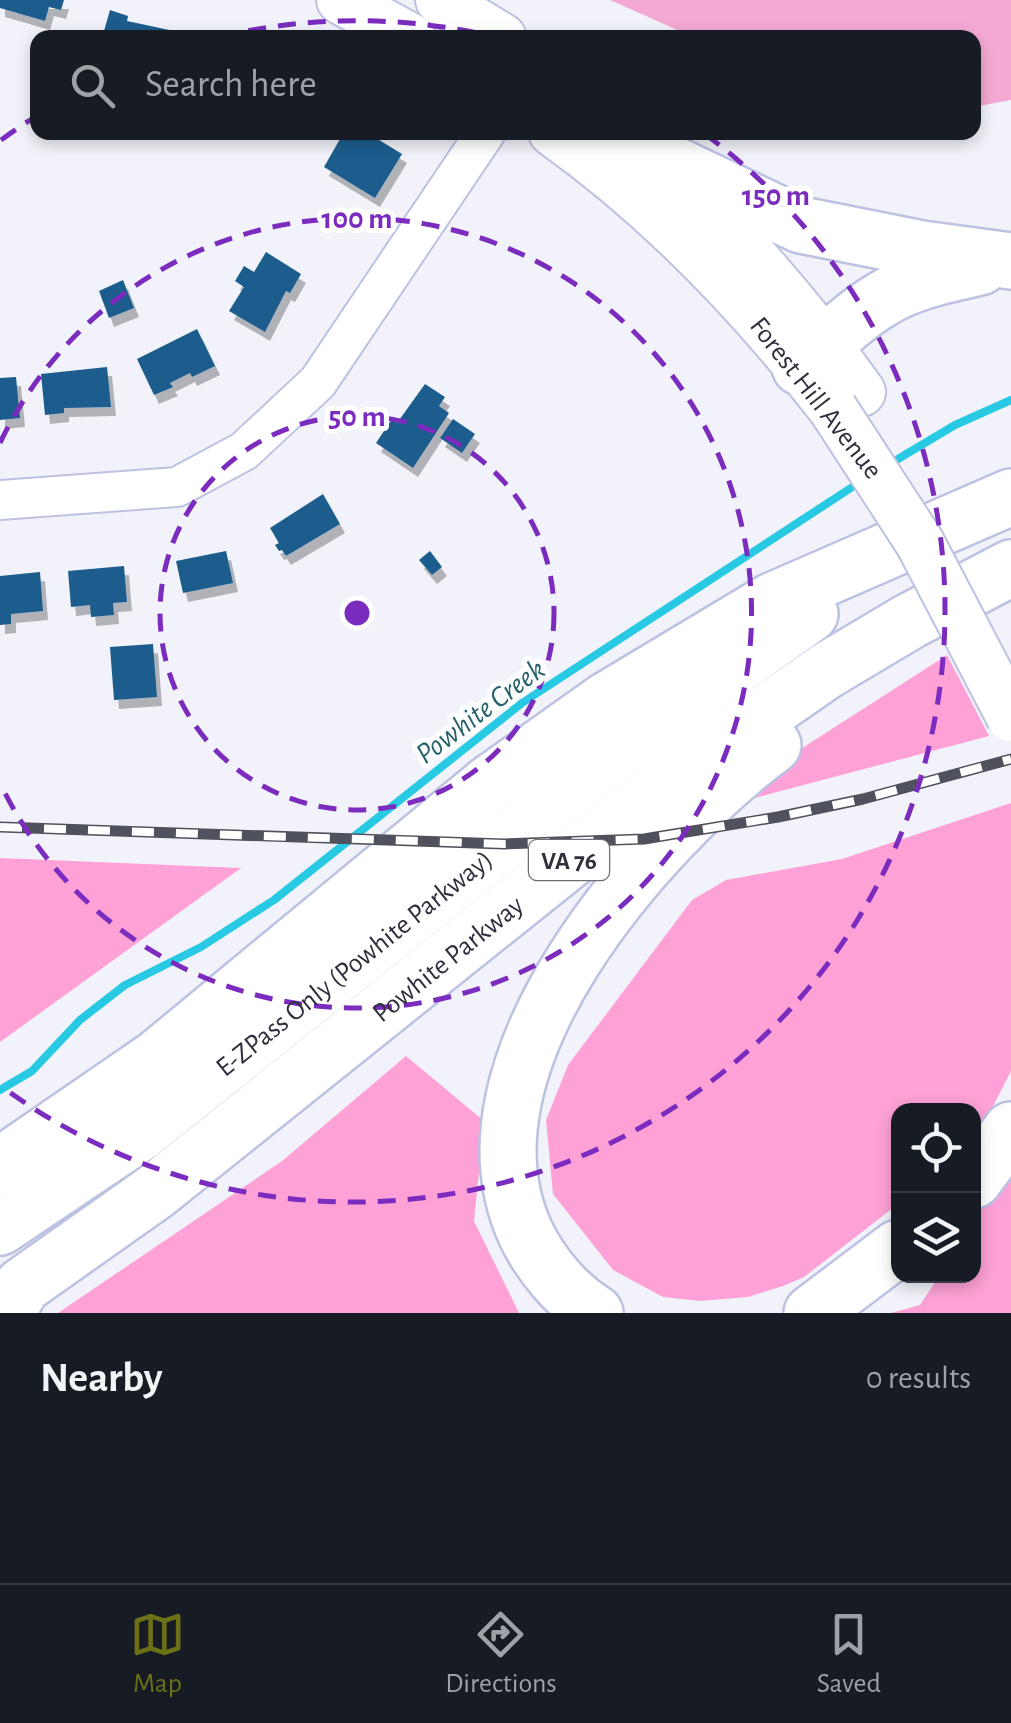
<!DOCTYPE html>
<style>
body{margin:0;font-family:"Alegreya Sans",sans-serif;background:#242831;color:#f1f3f6}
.controls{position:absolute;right:30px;bottom:30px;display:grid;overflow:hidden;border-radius:20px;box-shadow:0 5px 15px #0003}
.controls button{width:90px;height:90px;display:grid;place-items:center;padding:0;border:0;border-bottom:2px solid #363941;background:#171b24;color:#f1f3f6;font:50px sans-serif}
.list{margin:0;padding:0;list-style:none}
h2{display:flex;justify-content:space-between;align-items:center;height:130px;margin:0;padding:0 40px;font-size:42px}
h2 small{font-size:32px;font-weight:400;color:#9ea1a6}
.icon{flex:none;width:55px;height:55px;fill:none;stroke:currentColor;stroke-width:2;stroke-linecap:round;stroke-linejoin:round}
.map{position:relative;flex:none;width:1011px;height:1313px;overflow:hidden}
.search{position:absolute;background:#171b24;box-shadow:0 5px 15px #0003;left:30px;right:30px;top:30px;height:110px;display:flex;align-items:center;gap:25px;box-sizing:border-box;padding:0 35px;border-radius:20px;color:#9ea1a6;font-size:38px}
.sheet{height:270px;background:#171b24}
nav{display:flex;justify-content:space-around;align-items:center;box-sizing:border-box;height:140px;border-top:2px solid #363941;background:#171b24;font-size:28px;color:#9ea1a6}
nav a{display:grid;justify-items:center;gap:5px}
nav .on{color:#6c7117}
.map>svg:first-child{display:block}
</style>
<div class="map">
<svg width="1011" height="1313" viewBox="0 0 1011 1313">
<defs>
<filter id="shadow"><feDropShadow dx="5" dy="9" stdDeviation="0" flood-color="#0004"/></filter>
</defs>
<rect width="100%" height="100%" fill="#f2f3fa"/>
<polygon fill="#f4a9d4" points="610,0 1011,0 1011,100 974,107 974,38 693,37"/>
<g fill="#fda1d6">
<polygon points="947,655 989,736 747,800 782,761"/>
<polygon points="1011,803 1011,1071 987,1118 974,1135 974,1110 898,1110 898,1204 804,1277 783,1286 748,1297 700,1301 663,1297 613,1270 553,1194 546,1120 568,1065 692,900 726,880 842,859"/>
<polygon points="0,858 241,868 0,1042"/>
<polygon points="406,1056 484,1121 474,1221 519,1313 58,1313 282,1161"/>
<polygon points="1011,1161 1011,1313 891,1313 920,1305 939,1276 974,1276 974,1221"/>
</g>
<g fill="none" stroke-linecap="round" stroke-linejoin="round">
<g stroke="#28c9e3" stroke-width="8">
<polyline points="888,465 955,425 1011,400"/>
<polyline points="0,1090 32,1071 80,1020 125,985 201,947 274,900 522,703 863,480"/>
</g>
</g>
<g fill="#1b5d8d" filter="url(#shadow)">
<polygon points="0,0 64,0 61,10 49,7 45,21 0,8"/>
<polygon points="110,10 128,16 127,21 174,31 172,38 102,38"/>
<polygon points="344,132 366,132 402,154 375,198 324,167"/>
<polygon points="266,252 301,274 290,293 286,291 265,332 229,311 244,287 235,281 244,266 254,272"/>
<polygon points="123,280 134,308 109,318 99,291"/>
<polygon points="197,329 215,366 192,377 190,373 170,383 173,387 154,395 137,359"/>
<polygon points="107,367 111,407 64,408 64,413 45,415 41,374"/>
<polygon points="16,377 20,418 0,420 0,378"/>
<polygon points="425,384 445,397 439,406 449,413 413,468 376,443 392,419 397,423"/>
<polygon points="453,419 475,434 462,453 440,438"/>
<polygon points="323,494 340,524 286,556 282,550 279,551 275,545 279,543 270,528"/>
<polygon points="226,551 233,583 183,593 176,561"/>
<polygon points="430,551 442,567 432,575 419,560"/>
<polygon points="124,566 127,602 113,603 114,615 91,617 90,605 71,607 68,571"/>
<polygon points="40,572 43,611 11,614 11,624 0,625 0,576"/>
<polygon points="153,644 157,697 114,700 110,647"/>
</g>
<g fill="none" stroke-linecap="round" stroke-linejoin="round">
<g stroke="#bdc2e2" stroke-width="42">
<polyline id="minor" points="0,500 177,487 244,451 318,382 486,132"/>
</g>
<g stroke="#bdc2e2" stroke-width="52">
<g id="major">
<polyline points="341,0 411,38"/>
<polyline points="440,0 502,38"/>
<path d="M 553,132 C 660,208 753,306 833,409"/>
<path d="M 625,132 C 710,202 797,302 861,392"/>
</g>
</g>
<g stroke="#bdc2e2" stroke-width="60">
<g id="highway">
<polyline points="652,154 801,225 922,249 1011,261"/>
<path d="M 800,367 C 826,344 851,318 881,300 C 911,281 946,275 980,267"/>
<polyline points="0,1166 157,1058 490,783 607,700 772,601 1011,497"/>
<polyline points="974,1180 1011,1130"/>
<path id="s1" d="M 0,1227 L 140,1133 L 627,744 L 810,614"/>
<path id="s2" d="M 7,1313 L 22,1286 L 155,1192 L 671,779 L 826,671 L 910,621 L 1011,568"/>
<path d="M 595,1313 C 566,1295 541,1265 526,1234 C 447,1065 647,840 773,745"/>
<polyline points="812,1313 898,1248"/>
</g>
</g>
<use href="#minor" stroke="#fff" stroke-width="38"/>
<use href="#major" stroke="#fff" stroke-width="48"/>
<use href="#highway" stroke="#fff" stroke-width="55"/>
<g stroke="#4f515c" stroke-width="11">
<polyline id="rail" points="0,827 504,844 644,839 778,817 863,799 1011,759"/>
</g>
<use href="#rail" stroke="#fff" stroke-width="8" stroke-dasharray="22" stroke-linecap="butt"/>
<g stroke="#bdc2e2" stroke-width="52" stroke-linecap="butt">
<polyline id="major-bridge" points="833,409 920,543 1011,717"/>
</g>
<use href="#major-bridge" stroke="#fff" stroke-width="48"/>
</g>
<g fill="none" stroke="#7b2cbf" stroke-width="5" stroke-dasharray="18 12">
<circle cx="357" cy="613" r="197"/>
<path d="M0 443A395 395 0 1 1 0 783"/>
<path d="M1 140A592 592 0 0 1 35 117M219 37A592 592 0 0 1 495 37M705 134A592 592 0 1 1 1 1086"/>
</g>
<g text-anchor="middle" stroke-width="10" stroke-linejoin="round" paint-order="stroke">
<rect fill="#fff" stroke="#6d6e76" stroke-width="2.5" x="529" y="840" width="80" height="40" rx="8"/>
<g font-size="25" font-weight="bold" fill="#2e303c">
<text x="569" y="869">VA 76</text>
</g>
<g font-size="28" fill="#2e303c" stroke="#fff">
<text transform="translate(817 397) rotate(52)" y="10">Forest Hill Avenue</text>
<text dy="10" stroke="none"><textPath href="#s2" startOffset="568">Powhite Parkway</textPath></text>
<text dy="10" stroke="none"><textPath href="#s1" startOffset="442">E-ZPass Only (Powhite Parkway)</textPath></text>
</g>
<g font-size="30" font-style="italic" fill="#26616c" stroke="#fff">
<text transform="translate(480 711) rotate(-37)" y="10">Powhite Creek</text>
</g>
</g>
<circle cx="357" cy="613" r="15" fill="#7b2cbf" stroke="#fff" stroke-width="5"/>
<g font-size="30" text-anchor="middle" font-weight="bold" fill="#7b2cbf" stroke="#fff" stroke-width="10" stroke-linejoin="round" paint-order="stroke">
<text x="776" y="205">150 m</text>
<text x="357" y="228">100 m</text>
<text x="357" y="426">50 m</text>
</g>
</svg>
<div class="controls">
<button><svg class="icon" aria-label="locate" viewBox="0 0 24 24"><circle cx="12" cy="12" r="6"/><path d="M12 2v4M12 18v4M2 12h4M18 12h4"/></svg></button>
<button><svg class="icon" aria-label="layers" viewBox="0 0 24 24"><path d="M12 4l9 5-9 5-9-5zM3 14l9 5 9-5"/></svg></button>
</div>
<div class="search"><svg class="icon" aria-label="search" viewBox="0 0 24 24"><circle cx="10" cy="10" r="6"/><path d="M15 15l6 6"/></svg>Search here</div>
</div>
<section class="sheet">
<h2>Nearby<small>0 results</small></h2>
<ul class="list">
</ul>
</section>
<nav>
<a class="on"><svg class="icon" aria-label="map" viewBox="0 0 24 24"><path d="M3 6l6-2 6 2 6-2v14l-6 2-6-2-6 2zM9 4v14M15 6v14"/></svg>Map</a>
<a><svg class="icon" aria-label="directions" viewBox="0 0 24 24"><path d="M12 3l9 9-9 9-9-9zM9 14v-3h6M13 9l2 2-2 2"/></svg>Directions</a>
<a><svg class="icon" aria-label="saved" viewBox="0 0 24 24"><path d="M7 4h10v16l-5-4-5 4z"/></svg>Saved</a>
</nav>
